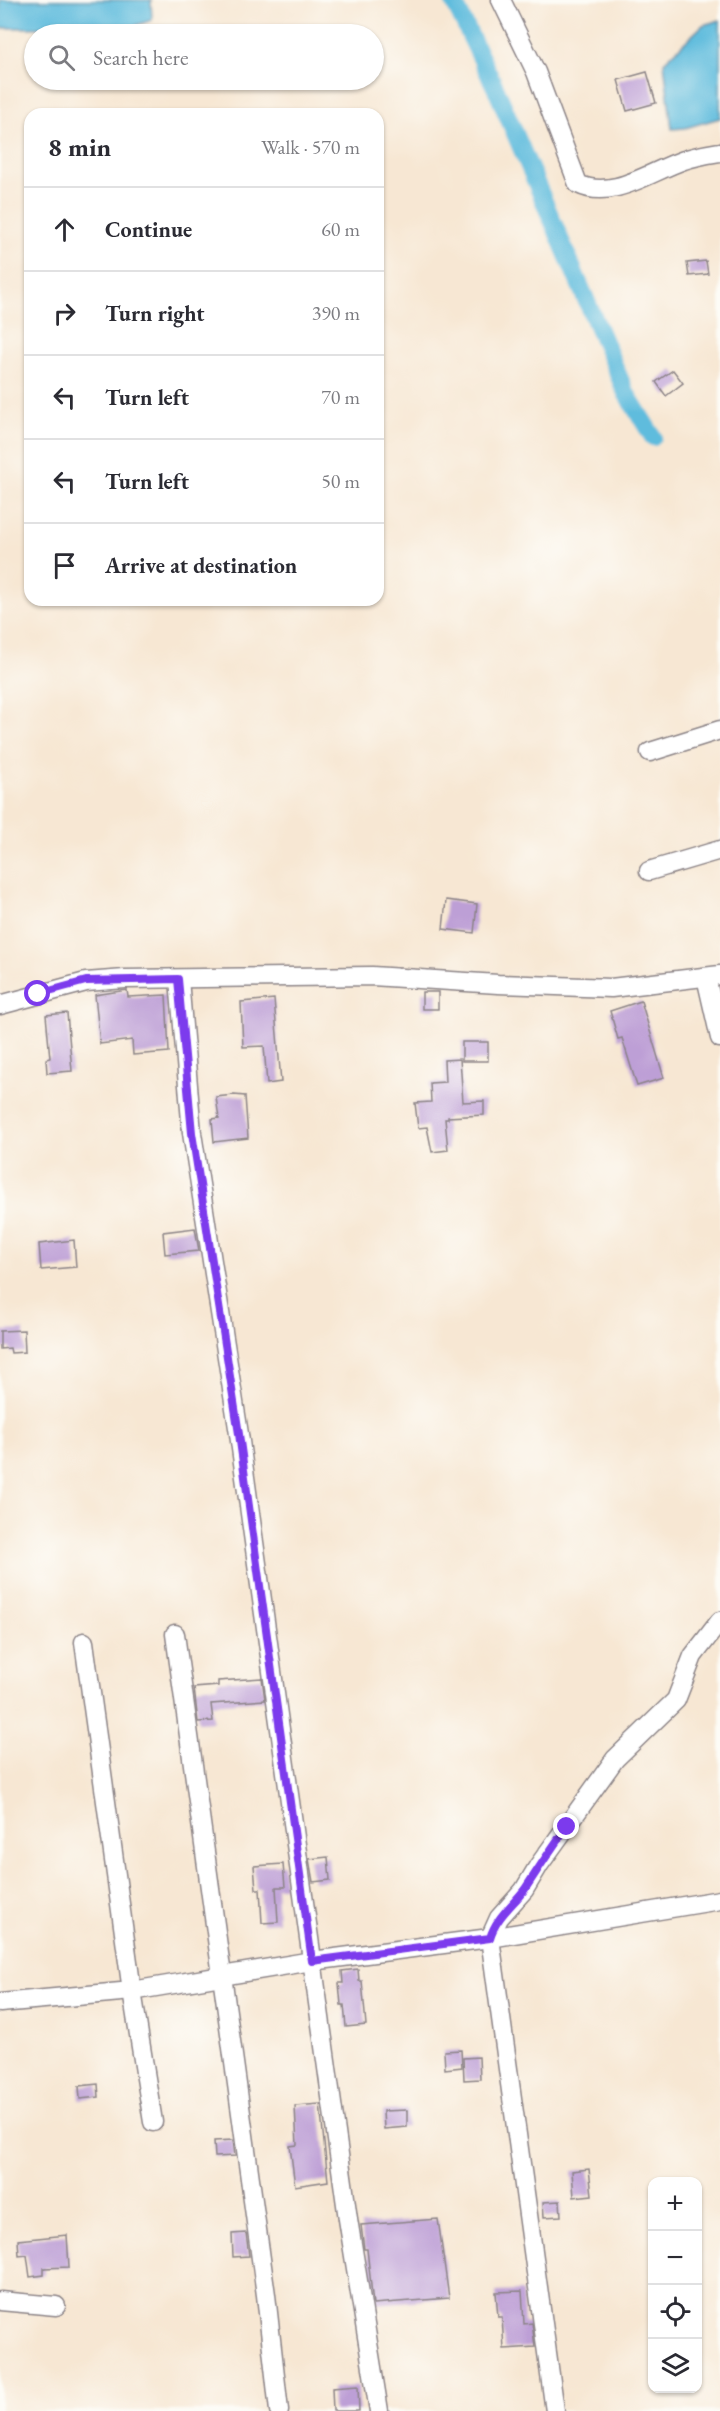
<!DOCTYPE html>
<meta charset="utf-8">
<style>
body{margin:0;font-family:"EB Garamond",serif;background:#f7f7f7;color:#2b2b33}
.controls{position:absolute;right:18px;bottom:18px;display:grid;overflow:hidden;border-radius:12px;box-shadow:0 2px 4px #0004}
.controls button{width:54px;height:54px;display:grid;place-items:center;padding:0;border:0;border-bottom:2px solid #e1e1e2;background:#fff;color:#2b2b33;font:30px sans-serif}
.stop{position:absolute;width:18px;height:18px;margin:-14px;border:4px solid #7c3aed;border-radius:50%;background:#fff}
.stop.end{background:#7c3aed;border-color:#fff;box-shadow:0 2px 6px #0008}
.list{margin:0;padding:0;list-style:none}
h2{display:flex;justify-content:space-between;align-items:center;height:78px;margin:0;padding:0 24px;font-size:26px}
h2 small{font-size:20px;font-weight:400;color:#7c7c81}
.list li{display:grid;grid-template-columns:39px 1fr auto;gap:18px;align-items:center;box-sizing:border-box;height:84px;padding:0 24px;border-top:2px solid #e1e1e2}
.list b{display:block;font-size:22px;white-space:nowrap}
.list em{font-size:20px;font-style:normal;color:#7c7c81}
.icon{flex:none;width:33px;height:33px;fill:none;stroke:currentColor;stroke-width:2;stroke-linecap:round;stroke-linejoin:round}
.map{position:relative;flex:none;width:720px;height:2411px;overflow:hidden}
.search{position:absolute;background:#fff;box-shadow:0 2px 4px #0004;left:24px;top:24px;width:360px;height:66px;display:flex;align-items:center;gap:15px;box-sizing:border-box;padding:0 21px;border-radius:33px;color:#7c7c81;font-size:22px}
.panel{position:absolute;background:#fff;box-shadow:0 2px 4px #0004;left:24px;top:108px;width:360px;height:498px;border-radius:18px}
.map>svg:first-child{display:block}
</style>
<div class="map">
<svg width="720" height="2411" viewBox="0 0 720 2411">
<rect width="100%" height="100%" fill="#fdfcf7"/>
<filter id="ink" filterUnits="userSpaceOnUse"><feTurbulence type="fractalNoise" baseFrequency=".0167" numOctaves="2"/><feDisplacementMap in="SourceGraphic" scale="12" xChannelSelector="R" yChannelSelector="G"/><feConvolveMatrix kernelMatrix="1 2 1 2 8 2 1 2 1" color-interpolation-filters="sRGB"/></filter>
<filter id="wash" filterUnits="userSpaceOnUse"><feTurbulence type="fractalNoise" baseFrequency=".008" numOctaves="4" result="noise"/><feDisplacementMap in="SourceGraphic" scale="24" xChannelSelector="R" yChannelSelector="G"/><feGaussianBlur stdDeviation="1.35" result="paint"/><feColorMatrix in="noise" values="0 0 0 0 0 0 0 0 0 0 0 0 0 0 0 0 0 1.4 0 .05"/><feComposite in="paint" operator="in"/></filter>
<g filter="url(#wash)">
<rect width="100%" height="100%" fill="#f7e7d3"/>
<g fill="#5fbcdd" stroke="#406f8c" stroke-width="1.5">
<polygon points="0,0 151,0 152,20 131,27 0,28"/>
<polygon points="720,20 720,118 685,128 672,129 664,62 703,25"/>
</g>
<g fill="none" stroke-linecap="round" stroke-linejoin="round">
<polyline stroke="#5fbcdd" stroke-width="18" points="453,0 496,89 626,393 653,437"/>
</g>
<g id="blocks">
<g fill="#bd9fd6">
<polygon points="647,72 656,103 627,111 618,80"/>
<polygon points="706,261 708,274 689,276 687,263"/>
<polygon points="673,370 683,383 666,396 656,382"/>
<polygon points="446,900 477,904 474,933 443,929"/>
<polygon points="127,990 128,997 166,995 169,1052 133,1055 132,1040 100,1044 95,995"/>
<rect x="422" y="992" width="16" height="17"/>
<polygon points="274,999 281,1082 267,1084 264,1046 243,1047 241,1002"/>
<polygon points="641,1001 664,1078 637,1086 622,1038 618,1039 610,1011"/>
<polygon points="67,1013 72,1071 47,1073 46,1059 50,1058 46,1015"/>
<rect x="462" y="1042" width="26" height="19"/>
<polygon points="460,1059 463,1102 484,1101 484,1115 448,1117 448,1119 445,1119 448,1150 432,1152 427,1127 418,1128 415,1103 431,1102 430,1083 445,1082 444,1060"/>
<polygon points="234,1095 245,1096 248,1138 214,1142 212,1119 219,1118 216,1097"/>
<polygon points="195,1228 199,1251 165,1254 163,1232"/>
<polygon points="74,1240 76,1267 41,1270 39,1244"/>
<polygon points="24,1330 25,1352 11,1353 10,1348 0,1349 0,1331"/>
<polygon points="262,1678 265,1700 211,1704 213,1721 198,1722 194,1688 218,1686 218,1681"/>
<polygon points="328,1857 330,1880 313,1882 309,1859"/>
<polygon points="283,1864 285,1887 276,1887 278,1922 262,1923 260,1889 256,1889 254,1866"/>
<polygon points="358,1969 359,1981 362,1981 366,2025 346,2027 344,2005 341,2005 339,1983 343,1983 342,1971"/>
<polygon points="461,2050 462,2067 445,2069 444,2051"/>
<polygon points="479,2057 480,2079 464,2080 463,2058"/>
<polygon points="98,2084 99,2097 80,2099 79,2086"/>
<polygon points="320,2104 328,2181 295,2186 290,2146 297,2145 295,2106"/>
<polygon points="407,2110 407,2127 384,2129 383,2111"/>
<polygon points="233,2140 235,2156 215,2157 214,2141"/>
<polygon points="589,2169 592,2195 574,2197 572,2171"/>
<polygon points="560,2201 561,2216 544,2217 543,2202"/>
<polygon points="438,2219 449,2298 373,2304 367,2249 364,2249 361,2225"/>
<polygon points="246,2233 249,2256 233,2257 232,2234"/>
<polygon points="67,2235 69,2267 44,2268 44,2275 30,2277 27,2255 19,2256 18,2240"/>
<polygon points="522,2291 524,2324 532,2323 535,2347 504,2349 502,2317 498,2317 496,2292"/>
<polygon points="358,2386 359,2411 333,2411 332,2388"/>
</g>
</g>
</g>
<g filter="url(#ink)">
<use href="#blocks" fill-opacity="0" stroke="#8c8487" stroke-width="1.5"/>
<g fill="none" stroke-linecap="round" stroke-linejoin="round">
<g stroke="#8c8487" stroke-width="21">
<g id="minor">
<path d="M 501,0 L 536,72 L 578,184 C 612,201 651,171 684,160 C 695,156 708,154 720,152"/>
<polyline points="650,752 720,730"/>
<polyline points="649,871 720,850"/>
<polyline points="706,977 720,1038"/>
<polyline points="179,979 192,1133 239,1434 348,2219 379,2411"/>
<polyline points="0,1005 86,982 125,979 372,976 498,984 611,988 720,975"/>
<polyline points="175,1634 266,2295 279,2411"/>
<polyline points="84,1642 132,1991 153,2122"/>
<polyline points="0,2003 132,1991 312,1961 490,1938 720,1900"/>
<polyline points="0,2301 56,2306"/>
<polyline points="555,2411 490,1938 499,1918 524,1890 539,1865 615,1759 676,1700 693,1656 720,1621"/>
</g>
</g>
<use href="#minor" stroke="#fff" stroke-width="18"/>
</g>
</g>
<g fill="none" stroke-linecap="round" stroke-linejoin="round" filter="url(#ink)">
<path stroke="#7c3aed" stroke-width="8" d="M 38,994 L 86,981 L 178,979 L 192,1133 L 239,1434 L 312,1961 L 490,1938 C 496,1917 513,1905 525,1889 C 539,1868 552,1847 567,1827"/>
</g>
</svg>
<div class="controls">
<button>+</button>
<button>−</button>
<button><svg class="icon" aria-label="locate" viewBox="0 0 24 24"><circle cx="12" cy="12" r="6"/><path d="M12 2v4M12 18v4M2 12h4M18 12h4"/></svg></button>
<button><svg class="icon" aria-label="layers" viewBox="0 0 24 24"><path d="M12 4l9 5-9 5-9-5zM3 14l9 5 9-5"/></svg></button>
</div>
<div class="stop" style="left:38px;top:994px"></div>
<div class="stop end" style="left:567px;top:1827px"></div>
<div class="search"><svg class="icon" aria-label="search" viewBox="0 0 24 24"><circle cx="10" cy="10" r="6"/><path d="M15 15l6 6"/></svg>Search here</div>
<section class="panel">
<h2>8 min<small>Walk · 570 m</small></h2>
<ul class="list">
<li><svg class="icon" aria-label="ahead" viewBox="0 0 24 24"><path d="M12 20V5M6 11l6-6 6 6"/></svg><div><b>Continue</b></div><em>60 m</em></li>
<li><svg class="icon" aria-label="right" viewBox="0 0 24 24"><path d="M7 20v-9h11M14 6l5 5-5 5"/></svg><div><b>Turn right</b></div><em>390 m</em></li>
<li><svg class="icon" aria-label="left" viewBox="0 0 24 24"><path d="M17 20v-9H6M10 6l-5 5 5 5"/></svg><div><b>Turn left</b></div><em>70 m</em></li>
<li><svg class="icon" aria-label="left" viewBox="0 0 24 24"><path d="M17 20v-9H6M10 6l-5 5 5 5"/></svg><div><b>Turn left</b></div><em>50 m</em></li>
<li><svg class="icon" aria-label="arrive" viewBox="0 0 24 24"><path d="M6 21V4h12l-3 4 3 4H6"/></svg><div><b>Arrive at destination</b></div></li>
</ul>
</section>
</div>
